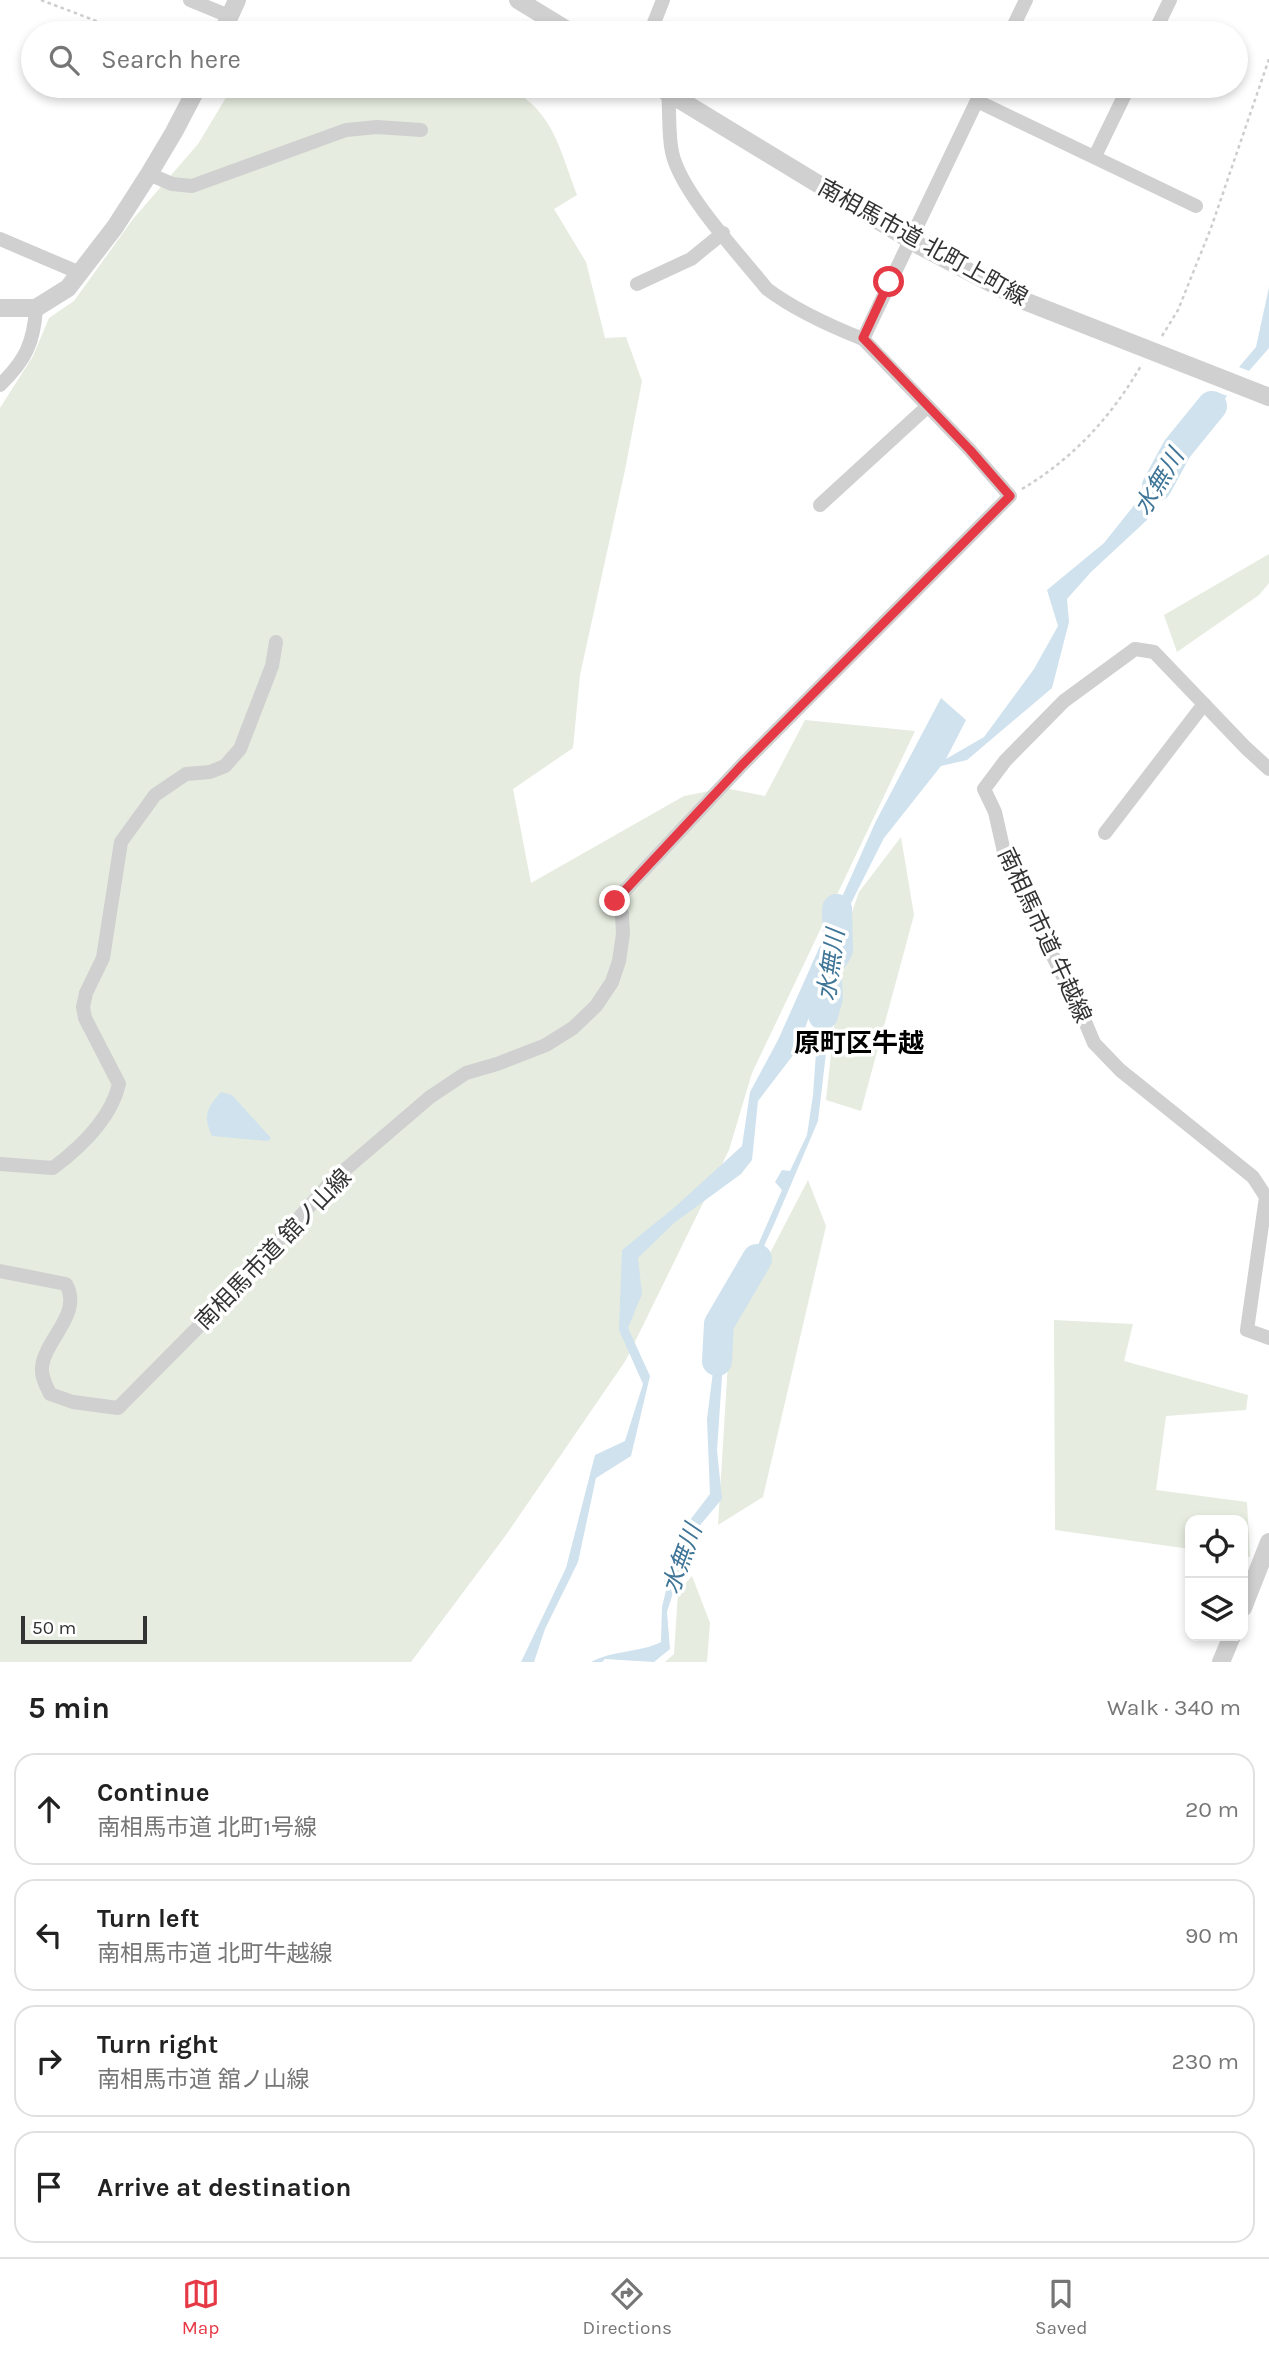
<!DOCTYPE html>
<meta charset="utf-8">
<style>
body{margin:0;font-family:Karla,"Noto Sans JP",sans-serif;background:#f6f6f6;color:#222}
.controls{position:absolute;right:21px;bottom:21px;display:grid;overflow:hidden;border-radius:14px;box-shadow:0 4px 10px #0003}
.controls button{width:63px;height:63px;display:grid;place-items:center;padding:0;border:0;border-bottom:2px solid #e0e0e0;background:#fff;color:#222;font:35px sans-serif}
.scale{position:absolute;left:21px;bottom:18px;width:126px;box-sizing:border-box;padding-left:7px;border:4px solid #333;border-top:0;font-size:19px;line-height:24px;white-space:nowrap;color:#333;-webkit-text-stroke:5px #fff;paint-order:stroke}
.stop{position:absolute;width:21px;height:21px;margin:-16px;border:5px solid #e63946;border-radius:50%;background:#fff}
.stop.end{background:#e63946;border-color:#fff;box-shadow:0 2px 7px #0008}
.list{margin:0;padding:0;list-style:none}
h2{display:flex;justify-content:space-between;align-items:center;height:91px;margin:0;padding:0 28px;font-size:30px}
h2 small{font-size:23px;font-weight:400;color:#767676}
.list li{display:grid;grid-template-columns:46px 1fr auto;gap:21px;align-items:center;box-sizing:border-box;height:112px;margin:0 14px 14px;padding:0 14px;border:2px solid #e0e0e0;border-radius:21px}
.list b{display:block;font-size:26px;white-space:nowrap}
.list p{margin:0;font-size:23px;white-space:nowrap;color:#767676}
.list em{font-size:23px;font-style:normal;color:#767676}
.icon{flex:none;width:38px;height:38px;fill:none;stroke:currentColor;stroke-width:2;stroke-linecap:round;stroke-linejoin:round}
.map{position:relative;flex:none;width:1269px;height:1662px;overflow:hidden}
.search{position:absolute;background:#fff;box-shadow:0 4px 10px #0003;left:21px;right:21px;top:21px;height:77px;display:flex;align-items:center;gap:18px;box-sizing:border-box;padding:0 24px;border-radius:38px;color:#767676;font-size:26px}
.sheet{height:595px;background:#fff}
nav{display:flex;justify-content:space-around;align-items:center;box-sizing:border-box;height:98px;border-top:2px solid #e0e0e0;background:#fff;font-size:19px;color:#767676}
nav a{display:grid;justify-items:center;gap:4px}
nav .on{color:#e63946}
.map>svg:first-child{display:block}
</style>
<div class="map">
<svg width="1269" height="1662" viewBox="0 0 1269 1662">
<rect width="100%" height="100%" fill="#fff"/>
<g fill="#e6ecdf">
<path d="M 233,86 L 507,86 C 554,112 559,148 577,195 L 554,209 L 586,262 L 605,338 L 626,337 L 642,381 L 625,470 L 580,675 L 573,748 L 513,789 L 531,883 L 684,796 L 725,788 L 765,796 L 805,720 L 915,731 L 752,1073 L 729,1150 L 626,1360 L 506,1535 L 411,1662 L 0,1662 L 0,408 L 33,356 L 49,318 L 74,301 L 133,219 L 198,144 Z"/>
<polygon points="1269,554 1269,583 1259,595 1177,652 1164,615"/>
<polygon points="901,837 914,915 861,1111 826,1100 844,935 859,892"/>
<polygon points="808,1180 826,1226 763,1497 718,1525 730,1330"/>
<polygon points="1054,1320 1133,1324 1124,1361 1248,1395 1246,1410 1166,1416 1156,1490 1247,1502 1250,1557 1243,1556 1243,1520 1190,1520 1190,1549 1055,1530"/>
<polygon points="692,1576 710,1623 707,1662 665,1662 674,1654 678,1592"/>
</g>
<g fill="#cfe2ee">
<path d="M 1269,287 L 1269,348 L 1188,441 L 1183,433 L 1147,520 L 1091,572 L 1067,599 L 1069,622 L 1052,688 L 967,760 L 941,766 L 884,838 L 846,913 L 841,926 L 818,1121 L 775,1222 L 725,1332 L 717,1450 L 722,1499 L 691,1536 L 667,1612 L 670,1649 L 654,1662 L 605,1659 L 602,1662 L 591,1662 C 613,1650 639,1653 661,1642 L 662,1607 L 680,1533 L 710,1494 L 707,1419 L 719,1324 L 737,1293 L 782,1190 L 775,1182 L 782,1170 L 790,1171 L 807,1135 L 813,1095 L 820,996 L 827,977 L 831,973 L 836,943 L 797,1050 L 758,1101 L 752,1160 L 741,1174 L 674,1223 L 638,1258 L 642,1294 L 628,1328 L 650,1376 L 631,1456 L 596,1478 L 578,1562 L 545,1629 L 534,1662 L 521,1662 L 566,1568 L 595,1455 L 625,1441 L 643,1384 L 619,1330 L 622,1250 L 675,1207 L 742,1146 L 750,1092 L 778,1040 L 876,821 L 941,698 L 966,720 L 946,759 L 984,737 L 1034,669 L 1058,626 L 1047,590 L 1104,543 L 1151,484 L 1184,432 L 1256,347 Z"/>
<path d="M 221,1092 L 232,1095 L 271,1138 L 268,1141 L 212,1136 C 203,1116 206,1109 221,1092 Z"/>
</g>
<polygon fill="#fff" points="1236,366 1252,372 1230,397 1214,391"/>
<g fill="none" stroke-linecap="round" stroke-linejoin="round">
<g stroke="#cfe2ee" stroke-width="30">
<polyline points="1157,486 1177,449 1212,406"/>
<polyline points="823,1015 828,997 826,969 838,950 837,909"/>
<polyline points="717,1361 719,1324 757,1259"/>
</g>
<g stroke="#cdcdcd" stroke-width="2.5" stroke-dasharray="3.5 3.5" stroke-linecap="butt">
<polyline points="41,0 128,33"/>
<polyline points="1162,336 1178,310 1211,228 1269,59"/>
<path d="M 1022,489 C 1074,458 1112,416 1142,364"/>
</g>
<g stroke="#d0d0d0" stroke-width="14">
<polyline points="190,0 229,16"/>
<polyline points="650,33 663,0"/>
<polyline points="1010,33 1026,0"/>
<polyline points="1154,33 1170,0"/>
<polyline points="977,101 1196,206"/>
<polyline points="1095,156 1129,86"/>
<polyline points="149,174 172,184 192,186 346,130 377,127 421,130"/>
<polyline points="0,239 80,273"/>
<polyline points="637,284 691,259 723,233"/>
<polyline points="863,339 984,86"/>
<path d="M 0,385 C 25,361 34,343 36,308"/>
<polyline points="820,505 927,407"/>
<polyline points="1269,769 1246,748 1154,652 1135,649 1064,701 1005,761 984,789 995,812 1004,852 1019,889 1081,1012 1094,1043 1120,1070 1253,1177 1266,1197 1247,1330 1269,1338"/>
<polyline points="1105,833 1204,704"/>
<path d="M 0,1164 L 53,1168 C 81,1147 111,1119 119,1084 L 85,1018 L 83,1007 L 86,993 L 103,958 L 121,842 L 155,795 L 186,774 L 210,772 L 225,766 L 240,749 L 272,666 L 276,642"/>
<path d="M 0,1271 L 66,1284 C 83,1314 45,1339 42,1367 C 41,1377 46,1385 50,1394 L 73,1402 L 118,1408 L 226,1299 L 333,1180 L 430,1097 L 466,1073 L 497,1064 L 546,1045 L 573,1028 L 596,1006 L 612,982 L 619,961 L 623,934 L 622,914 L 615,901 L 742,765 L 1010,496 L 970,450 L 863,339 C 830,326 795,310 767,289 C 740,255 680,192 672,152 C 668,133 670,112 668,92"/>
</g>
<g stroke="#d0d0d0" stroke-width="18">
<polyline points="518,0 572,33"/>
<polyline points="222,33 237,0"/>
<polyline points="657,86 920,246 1027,302 1269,397"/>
<polyline points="0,308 36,308 68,288 115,227 149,174 174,132 198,86"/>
<polyline points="1243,1608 1269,1542"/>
<polyline points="1221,1662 1232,1636"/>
</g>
</g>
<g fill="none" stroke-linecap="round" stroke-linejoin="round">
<polyline stroke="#e63946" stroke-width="9" points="615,901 742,765 1010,496 970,450 863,338 889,282"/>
</g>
<g text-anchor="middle" stroke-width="7" stroke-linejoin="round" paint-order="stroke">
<g font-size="23" fill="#333" stroke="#fff">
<text transform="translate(923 242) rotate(29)" y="8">南相馬市道 北町上町線</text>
<text transform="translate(1045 935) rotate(65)" y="8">南相馬市道 牛越線</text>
<text transform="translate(273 1249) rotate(-46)" y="8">南相馬市道 舘ノ山線</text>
</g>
<g font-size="24" font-style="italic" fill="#3f7597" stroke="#fff">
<text transform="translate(1159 482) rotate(-59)" y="8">水無川</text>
<text transform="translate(831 965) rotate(-82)" y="8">水無川</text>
<text transform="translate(682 1559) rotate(-70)" y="8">水無川</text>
</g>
<g font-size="26" font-weight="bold" fill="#000" stroke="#fff">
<text x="859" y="1052">原町区牛越</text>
</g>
</g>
</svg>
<div class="controls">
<button><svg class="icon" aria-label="locate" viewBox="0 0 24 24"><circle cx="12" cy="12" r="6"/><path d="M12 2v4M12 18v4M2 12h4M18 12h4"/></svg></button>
<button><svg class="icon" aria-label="layers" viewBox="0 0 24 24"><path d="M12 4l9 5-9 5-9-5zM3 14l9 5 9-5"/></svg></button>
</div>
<div class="scale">50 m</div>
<div class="stop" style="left:889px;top:282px"></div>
<div class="stop end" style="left:615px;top:901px"></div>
<div class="search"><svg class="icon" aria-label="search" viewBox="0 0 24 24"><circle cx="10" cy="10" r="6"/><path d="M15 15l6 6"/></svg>Search here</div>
</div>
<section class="sheet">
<h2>5 min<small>Walk · 340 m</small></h2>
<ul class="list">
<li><svg class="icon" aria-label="ahead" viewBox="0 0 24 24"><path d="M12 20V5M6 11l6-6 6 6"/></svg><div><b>Continue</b><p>南相馬市道 北町1号線</p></div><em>20 m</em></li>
<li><svg class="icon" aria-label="left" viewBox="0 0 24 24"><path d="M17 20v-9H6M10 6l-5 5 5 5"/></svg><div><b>Turn left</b><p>南相馬市道 北町牛越線</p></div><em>90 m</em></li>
<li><svg class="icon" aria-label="right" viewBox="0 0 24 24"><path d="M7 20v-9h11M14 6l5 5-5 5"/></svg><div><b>Turn right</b><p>南相馬市道 舘ノ山線</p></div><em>230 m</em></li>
<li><svg class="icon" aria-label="arrive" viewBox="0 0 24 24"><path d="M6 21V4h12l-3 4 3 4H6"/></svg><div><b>Arrive at destination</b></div></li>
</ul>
</section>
<nav>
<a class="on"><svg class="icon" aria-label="map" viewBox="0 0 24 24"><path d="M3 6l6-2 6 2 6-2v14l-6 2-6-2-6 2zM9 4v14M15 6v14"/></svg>Map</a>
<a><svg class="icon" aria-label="directions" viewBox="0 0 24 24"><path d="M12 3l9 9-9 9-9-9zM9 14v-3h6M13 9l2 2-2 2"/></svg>Directions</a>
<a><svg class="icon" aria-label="saved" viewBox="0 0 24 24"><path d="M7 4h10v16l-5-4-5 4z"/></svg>Saved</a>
</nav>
